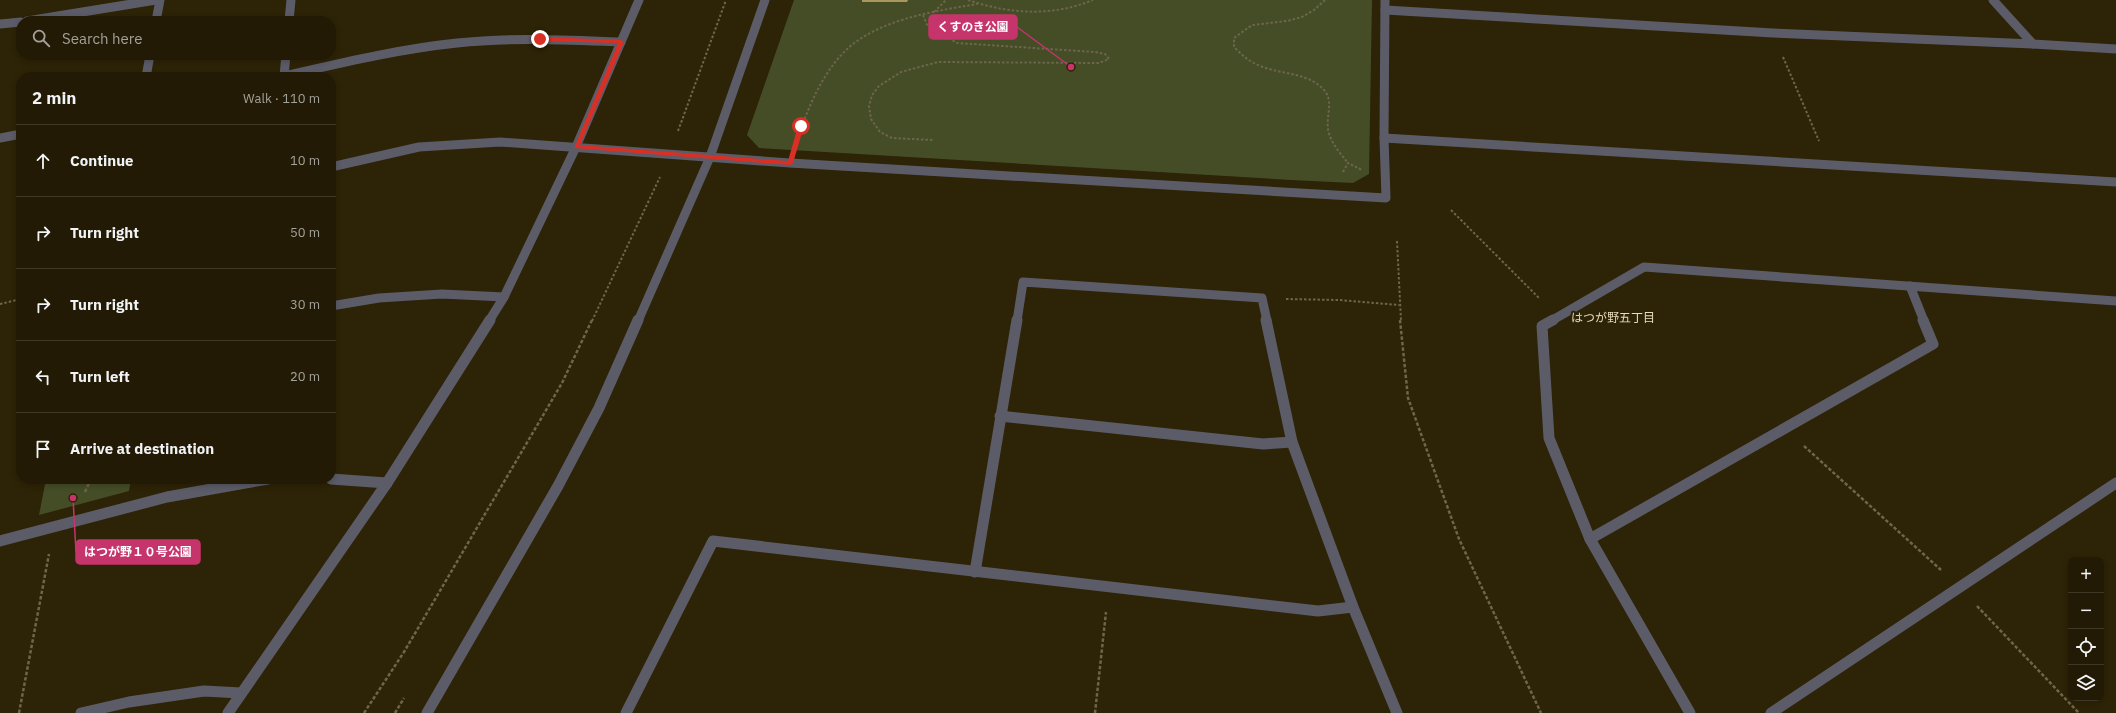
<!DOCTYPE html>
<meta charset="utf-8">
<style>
body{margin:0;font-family:"IBM Plex Sans","Noto Sans JP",sans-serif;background:#2a230e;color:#f1f3f6}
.controls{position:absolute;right:12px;bottom:12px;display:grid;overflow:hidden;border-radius:8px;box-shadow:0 2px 6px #0003}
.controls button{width:36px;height:36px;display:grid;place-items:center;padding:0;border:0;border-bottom:1px solid #3f3826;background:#221a04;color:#f1f3f6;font:20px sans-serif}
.stop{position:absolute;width:12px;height:12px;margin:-9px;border:3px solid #d93025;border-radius:50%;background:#fff}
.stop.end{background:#d93025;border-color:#fff;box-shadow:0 1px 4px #0008}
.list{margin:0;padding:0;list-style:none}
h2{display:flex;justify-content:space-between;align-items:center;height:52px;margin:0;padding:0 16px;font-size:17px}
h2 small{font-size:13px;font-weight:400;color:#a2a19a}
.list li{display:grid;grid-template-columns:26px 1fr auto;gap:12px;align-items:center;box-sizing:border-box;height:72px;padding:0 16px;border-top:1px solid #3f3826}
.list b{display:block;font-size:15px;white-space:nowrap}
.list em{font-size:13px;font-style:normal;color:#a2a19a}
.icon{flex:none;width:22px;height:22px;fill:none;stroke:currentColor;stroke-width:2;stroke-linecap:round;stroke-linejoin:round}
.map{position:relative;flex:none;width:2116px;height:713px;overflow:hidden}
.search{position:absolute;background:#221a04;box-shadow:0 2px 6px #0003;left:16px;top:16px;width:320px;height:44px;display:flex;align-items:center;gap:10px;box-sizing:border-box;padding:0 14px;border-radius:16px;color:#a2a19a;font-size:15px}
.panel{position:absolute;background:#221a04;box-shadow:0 2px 6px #0003;left:16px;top:72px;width:320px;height:412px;border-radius:16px}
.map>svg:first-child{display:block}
</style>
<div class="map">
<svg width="2116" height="713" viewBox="0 0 2116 713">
<rect width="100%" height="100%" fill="#2d2306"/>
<g fill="#454d27">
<polygon points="794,0 1372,0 1369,174 1353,183 1291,180 759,148 747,135"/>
<polygon points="46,479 131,479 129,491 39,515"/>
</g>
<polygon fill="#ab965d" points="862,0 908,0 907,2 862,2"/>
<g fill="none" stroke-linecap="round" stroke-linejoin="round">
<g stroke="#6d654c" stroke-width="2" stroke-dasharray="2.5 2" stroke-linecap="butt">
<path d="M 968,0 C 1009,14 1052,17 1093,0"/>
<path d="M 1325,0 L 1314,10 L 1302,17 L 1287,21 L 1252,25 L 1234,38 L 1234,47 C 1241,54 1247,60 1256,64 C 1277,75 1307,71 1324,90 C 1334,101 1326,116 1328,129 C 1330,142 1340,153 1348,163"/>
<polyline points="934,12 946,0"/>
<polyline points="923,15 927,25 957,43 1095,52 1105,54 1109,59 1099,63 938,62 901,72 879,86 872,95 869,106 871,119 880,132 892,138 933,140"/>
<polyline points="1783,57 1819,141"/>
<polyline points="678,131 726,0"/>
<path d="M 797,140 C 808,107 825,66 853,44 C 887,18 936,11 977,4"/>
<polyline points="1343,172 1348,163 1362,170"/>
<polyline points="1451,210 1540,299"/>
<polyline points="1397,241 1401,321"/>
<polyline points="1286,299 1339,300 1399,305"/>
<polyline points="0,304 21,299"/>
<polyline points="592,321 660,177"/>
</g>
<g stroke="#6d654c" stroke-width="2.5" stroke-dasharray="3.5 2" stroke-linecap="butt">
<polyline points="1400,320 1408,398 1459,539 1541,713"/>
<polyline points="1804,446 1941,570"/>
<polyline points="85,492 91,479"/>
<polyline points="1977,606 2079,713"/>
<polyline points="19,713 49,554"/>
<polyline points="364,713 404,652 562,383 592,320"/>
<polyline points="395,713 404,698"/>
<polyline points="1095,713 1106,612"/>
</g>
<g stroke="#5c5c69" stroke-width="9">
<polyline points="1993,0 2033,44 2116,49"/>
<polyline points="1385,10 1773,33 2033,44"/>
<polyline points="27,21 156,0"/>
<polyline points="156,21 160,0"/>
<polyline points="289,21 291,0"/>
<polyline points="0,24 21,22"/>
<path d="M 286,55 L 284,76 C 341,63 399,49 457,43 C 511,37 566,40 621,42"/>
<polyline points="146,77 150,55"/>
<polyline points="0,138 21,134"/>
<polyline points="1384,138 2116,182"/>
<polyline points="331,167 419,147 500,142 790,163 1386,198 1384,138 1385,0"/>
<polyline points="1910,286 1924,321"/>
<polyline points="331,306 379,298 442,294 504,297"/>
<polyline points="489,321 504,297 576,147 639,0"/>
<polyline points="638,321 710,157 765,0"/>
<polyline points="1017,321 1023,282 1262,298 1267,321"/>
<polyline points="1551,321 1644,267 2116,301"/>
</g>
<g stroke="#5c5c69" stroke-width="11">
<polyline points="1266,320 1292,442 1353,607 1397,713"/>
<polyline points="1553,320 1542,326 1549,438 1590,539 1690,713"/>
<polyline points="1000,416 1263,444 1292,442"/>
<polyline points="331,479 387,483"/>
<polyline points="1590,539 1933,344 1923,320"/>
<polyline points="0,541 167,497 268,479"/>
<polyline points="975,572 1017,320"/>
<polyline points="81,713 129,702 204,691 241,693"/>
<polyline points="228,713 387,483 490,320"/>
<polyline points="427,713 558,486 599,408 638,320"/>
<polyline points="626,713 713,541 1318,611 1353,607"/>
<polyline points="1771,713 2116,483"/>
</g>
</g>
<polygon fill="#d93025" points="540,37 621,40 624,42 580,145 788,161 798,126 801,124 804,126 793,163 790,165 574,148 618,43 540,41 537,39"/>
<g text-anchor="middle" stroke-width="4" stroke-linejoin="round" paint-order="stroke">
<g font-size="12" fill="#e8dcbb" stroke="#2d2306">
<text x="1613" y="322">はつが野五丁目</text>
</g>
</g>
<path fill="none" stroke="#c5346b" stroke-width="1.5" d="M1071 67L1017 27M73 498L76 552"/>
<g fill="#c5346b" stroke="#2d2306" stroke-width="1.5">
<circle cx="1071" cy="67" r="4"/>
<circle cx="73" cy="498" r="4"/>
</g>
<g fill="#c5346b" stroke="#c5346b" stroke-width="1.5">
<rect x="929" y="15" width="88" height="24" rx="4"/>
<rect x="76" y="540" width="124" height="24" rx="4"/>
</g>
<g font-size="12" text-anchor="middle" font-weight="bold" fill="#fff">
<text x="973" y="31">くすのき公園</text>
<text x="138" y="556">はつが野１０号公園</text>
</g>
</svg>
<div class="controls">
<button>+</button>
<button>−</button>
<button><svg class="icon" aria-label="locate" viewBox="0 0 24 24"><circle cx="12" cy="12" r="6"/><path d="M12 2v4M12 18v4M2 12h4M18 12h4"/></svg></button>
<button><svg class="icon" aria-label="layers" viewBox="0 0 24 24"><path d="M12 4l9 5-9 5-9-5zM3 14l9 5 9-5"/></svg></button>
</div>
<div class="stop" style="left:801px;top:126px"></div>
<div class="stop end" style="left:540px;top:39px"></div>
<div class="search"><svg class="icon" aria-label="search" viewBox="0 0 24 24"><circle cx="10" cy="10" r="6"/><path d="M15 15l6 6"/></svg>Search here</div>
<section class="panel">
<h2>2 min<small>Walk · 110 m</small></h2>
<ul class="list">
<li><svg class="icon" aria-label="ahead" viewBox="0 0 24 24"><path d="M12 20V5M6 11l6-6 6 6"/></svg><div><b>Continue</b></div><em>10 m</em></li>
<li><svg class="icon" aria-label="right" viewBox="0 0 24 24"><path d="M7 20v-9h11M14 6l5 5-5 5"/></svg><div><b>Turn right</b></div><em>50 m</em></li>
<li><svg class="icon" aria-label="right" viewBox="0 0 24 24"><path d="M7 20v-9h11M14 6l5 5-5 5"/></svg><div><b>Turn right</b></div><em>30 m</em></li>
<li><svg class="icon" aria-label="left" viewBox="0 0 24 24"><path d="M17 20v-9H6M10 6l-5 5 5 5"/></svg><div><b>Turn left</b></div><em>20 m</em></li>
<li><svg class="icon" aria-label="arrive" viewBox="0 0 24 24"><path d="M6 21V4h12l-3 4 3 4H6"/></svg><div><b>Arrive at destination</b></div></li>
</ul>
</section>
</div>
